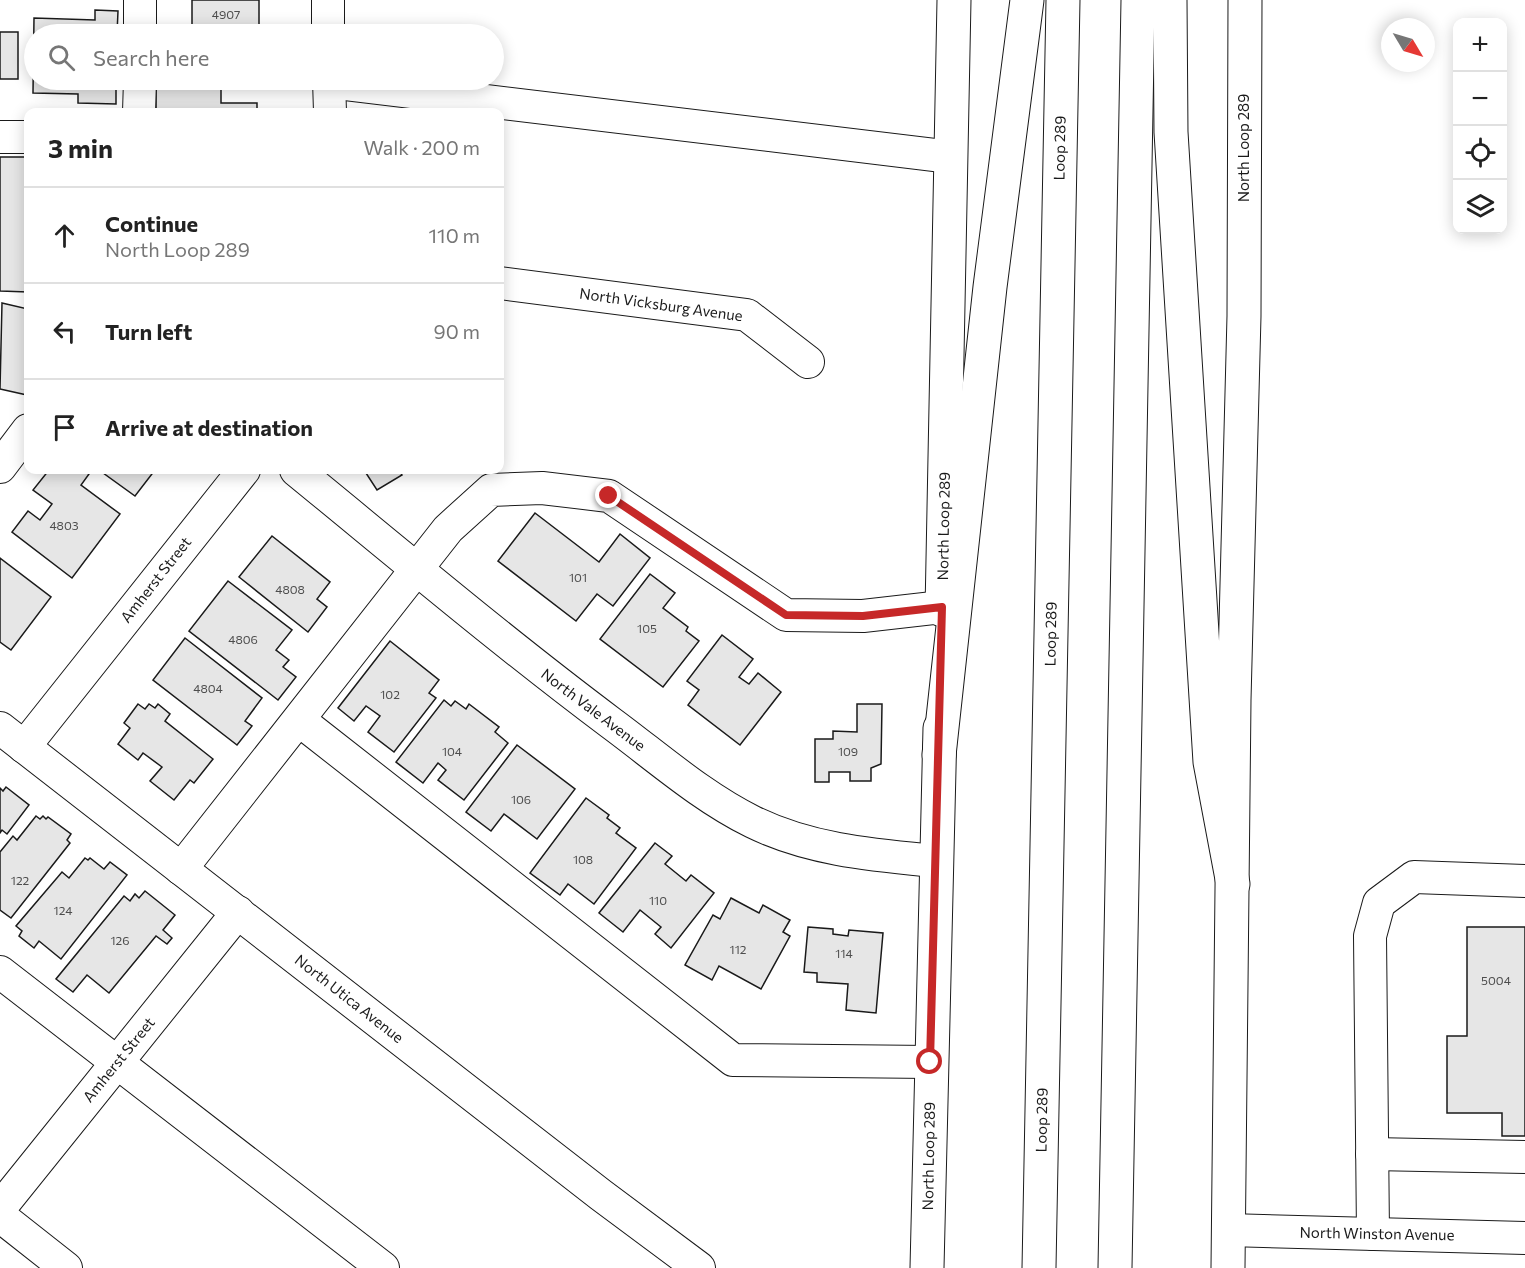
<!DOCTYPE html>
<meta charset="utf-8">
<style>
body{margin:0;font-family:Commissioner,sans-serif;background:#f2f2f2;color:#222}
.controls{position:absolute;right:18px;top:18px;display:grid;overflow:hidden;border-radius:12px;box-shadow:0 3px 15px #0003}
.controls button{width:54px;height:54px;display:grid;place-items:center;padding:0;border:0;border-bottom:2px solid #e0e0e0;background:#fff;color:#222;font:30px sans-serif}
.compass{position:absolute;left:1381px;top:18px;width:54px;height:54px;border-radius:50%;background:#fff;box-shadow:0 3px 15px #0003;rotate:128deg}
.stop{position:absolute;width:18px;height:18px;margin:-14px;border:4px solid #c62828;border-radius:50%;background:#fff}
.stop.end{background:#c62828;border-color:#fff;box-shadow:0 2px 6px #0008}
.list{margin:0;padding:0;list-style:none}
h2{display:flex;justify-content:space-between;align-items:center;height:78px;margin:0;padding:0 24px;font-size:26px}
h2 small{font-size:20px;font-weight:400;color:#767676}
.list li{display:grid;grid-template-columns:39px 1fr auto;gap:18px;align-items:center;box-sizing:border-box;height:96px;padding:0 24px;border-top:2px solid #e0e0e0}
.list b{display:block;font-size:22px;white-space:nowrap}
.list p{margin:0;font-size:20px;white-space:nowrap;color:#767676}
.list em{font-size:20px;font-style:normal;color:#767676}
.icon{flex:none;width:33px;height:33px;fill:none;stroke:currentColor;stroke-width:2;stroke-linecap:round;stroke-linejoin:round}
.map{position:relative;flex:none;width:1525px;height:1268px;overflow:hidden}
.search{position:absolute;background:#fff;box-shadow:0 3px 15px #0003;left:24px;top:24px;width:480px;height:66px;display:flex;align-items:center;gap:15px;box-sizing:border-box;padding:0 21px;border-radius:33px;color:#767676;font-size:22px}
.panel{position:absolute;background:#fff;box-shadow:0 3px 15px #0003;left:24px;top:108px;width:480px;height:366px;border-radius:12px}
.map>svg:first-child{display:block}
</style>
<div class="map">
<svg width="1525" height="1268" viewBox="0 0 1525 1268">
<rect width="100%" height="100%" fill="#fff"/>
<g fill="#e6e6e6" stroke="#1a1a1a" stroke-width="1.5">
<rect x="192" y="0" width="67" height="31"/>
<polygon points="95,10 118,11 117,34 34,34 34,80 116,80 116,104 78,103 78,94 33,93 34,18 95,20"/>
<rect x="0" y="32" width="18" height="47"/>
<polygon points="156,87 221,87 221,103 257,103 257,112 156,112"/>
<polygon points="0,157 28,157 28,292 0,291"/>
<polygon points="2,303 28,309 27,395 0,389"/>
<polygon points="49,470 82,470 89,474 81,485 120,514 72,578 12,532 28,511 40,520 52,504 33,490"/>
<polygon points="99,470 155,470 135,496"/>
<polygon points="364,470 399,470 402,475 377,490"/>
<polygon points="535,513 599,562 620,534 650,558 613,606 597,594 576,621 498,561"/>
<polygon points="272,536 330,582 317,599 327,607 308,632 239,577"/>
<polygon points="0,558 51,597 11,650 0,642"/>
<polygon points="650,574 675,593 663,608 688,627 686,631 699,641 663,687 600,639"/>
<polygon points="228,581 292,630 276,650 289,660 283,667 296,677 278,700 189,631"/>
<polygon points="722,635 753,659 739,677 749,684 758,673 781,692 740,745 688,705 699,690 687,681"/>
<polygon points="185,638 262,698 245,721 252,726 237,745 153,680"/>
<polygon points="390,641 439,680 429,693 436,698 394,752 368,732 380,716 366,706 354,721 338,708"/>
<polygon points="444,700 451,706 455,701 466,709 469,704 499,727 495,732 508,743 464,800 438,780 446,770 438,763 423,783 396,762"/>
<polygon points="138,704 145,709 149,704 155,708 158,704 170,714 165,721 213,759 194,783 190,780 174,800 150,781 162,767 143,753 138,760 118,744 130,728 124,723"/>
<polygon points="857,704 882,704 881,764 871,768 871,781 850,781 850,772 829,772 829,782 815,782 815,739 833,739 833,731 857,732"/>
<polygon points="517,745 575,789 537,839 504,814 491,831 466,812"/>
<polygon points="6,787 29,805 7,834 2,830 0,833 0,788 3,791"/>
<polygon points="586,798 609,815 607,818 620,828 616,833 636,848 594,904 568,884 560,895 530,873"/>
<polygon points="36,816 40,819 43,816 46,819 48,817 71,834 67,840 70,843 11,918 0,910 0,852 13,836 17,840"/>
<polygon points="655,843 672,856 665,864 686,881 691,875 714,893 671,948 655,934 661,927 640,910 623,932 599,913"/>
<polygon points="85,858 88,860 90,858 104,869 110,862 127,875 61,959 39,941 34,948 19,936 22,931 16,926 62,872 69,878"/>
<polygon points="145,891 175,915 163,930 172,938 167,944 156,936 109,993 87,975 73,992 56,979 124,896 130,901 135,894 139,898"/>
<polygon points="731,898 759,913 763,905 790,920 783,932 790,936 761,989 719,966 712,980 685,965 713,915 720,919"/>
<polygon points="808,927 833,929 833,934 848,936 849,930 883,933 876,1013 846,1010 848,984 817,982 817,973 804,972"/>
<polygon points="1467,927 1525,927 1525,1136 1502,1136 1502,1113 1447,1113 1447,1036 1467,1036"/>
</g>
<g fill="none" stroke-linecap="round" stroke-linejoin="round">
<g stroke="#1a1a1a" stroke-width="34">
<g id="minor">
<polyline points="328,0 328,34"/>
<polyline points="140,34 140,0"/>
<polyline points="329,80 330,112"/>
<polyline points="329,82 951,157"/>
<polyline points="139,112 140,80"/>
<polyline points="0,137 28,137"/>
<polyline points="500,283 747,315 808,362"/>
<polyline points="0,467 28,430"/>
<path d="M 296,470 C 400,555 503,642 611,723 C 657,757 702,797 753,822 C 810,850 873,855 935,861"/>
<polyline points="299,720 733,1060 930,1062"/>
<polyline points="0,728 601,1195 699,1268"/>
<polyline points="24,747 244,470"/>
<polyline points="181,869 448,529 491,490 542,488 609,496 786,615 863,616 942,607"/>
<polyline points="0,972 383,1268"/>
<polyline points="1372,1154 1525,1157"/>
<polyline points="0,1208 238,912"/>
<polyline points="0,1216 66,1268"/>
<polyline points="1228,1230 1525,1238"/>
<polyline points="1373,1234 1370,936 1379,903 1414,877 1525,881"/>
</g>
</g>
<g stroke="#1a1a1a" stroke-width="35">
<g id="major">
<polyline points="942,610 954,0"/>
<polyline points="927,1268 940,728"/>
<polyline points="1228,1268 1234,700 1244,316 1245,0"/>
</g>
</g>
<g stroke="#1a1a1a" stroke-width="35">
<g id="highway">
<polyline points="1170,0 1171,132 1210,762 1233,884"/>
<polyline points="939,755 990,287 1027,0"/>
<polyline points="1039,1268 1063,0"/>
<polyline points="1115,1268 1138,0"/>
</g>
</g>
<use href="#minor" stroke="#fff" stroke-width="32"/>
<use href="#major" stroke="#fff" stroke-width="33"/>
<use href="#highway" stroke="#fff" stroke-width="33"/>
</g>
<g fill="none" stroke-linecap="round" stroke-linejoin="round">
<polyline stroke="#c62828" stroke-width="8" points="609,496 786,615 863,616 942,607 930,1062"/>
</g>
<g text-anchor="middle" stroke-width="4.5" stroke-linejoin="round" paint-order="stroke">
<g font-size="12" fill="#4d4d4d">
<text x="226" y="19">4907</text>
<text x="64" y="530">4803</text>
<text x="578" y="582">101</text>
<text x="290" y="594">4808</text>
<text x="647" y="633">105</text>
<text x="243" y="644">4806</text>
<text x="208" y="693">4804</text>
<text x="390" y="699">102</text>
<text x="452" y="756">104</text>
<text x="848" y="756">109</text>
<text x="521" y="804">106</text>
<text x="583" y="864">108</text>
<text x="20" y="885">122</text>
<text x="658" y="905">110</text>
<text x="63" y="915">124</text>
<text x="120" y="945">126</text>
<text x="738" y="954">112</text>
<text x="844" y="958">114</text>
<text x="1496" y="985">5004</text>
</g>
<g font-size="15" fill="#1a1a1a" stroke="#fff">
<text transform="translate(1060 148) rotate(-89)" y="5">Loop 289</text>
<text transform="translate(1244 148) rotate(-90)" y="5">North Loop 289</text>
<text transform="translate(661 305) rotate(8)" y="5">North Vicksburg Avenue</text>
<text transform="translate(944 526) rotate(-89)" y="5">North Loop 289</text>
<text transform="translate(156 580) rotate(-52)" y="5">Amherst Street</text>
<text transform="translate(1051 634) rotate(-89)" y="5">Loop 289</text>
<text transform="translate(593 710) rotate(37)" y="5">North Vale Avenue</text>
<text transform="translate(349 999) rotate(38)" y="5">North Utica Avenue</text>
<text transform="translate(119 1060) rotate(-51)" y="5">Amherst Street</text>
<text transform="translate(1042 1120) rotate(-89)" y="5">Loop 289</text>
<text transform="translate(929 1156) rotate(-89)" y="5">North Loop 289</text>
<text transform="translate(1377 1234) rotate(1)" y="5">North Winston Avenue</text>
</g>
</g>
</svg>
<div class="controls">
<button>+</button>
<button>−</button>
<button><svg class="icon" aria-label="locate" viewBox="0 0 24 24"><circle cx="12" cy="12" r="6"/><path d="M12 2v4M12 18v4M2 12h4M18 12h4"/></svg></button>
<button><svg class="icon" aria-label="layers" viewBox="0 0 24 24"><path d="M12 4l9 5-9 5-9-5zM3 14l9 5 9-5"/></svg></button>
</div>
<svg class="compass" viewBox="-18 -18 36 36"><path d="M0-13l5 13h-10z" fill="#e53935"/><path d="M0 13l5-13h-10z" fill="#767676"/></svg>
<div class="stop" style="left:930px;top:1062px"></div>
<div class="stop end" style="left:609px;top:496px"></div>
<div class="search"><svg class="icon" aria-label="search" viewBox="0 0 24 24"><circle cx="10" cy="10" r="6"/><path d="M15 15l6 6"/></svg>Search here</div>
<section class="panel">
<h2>3 min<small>Walk · 200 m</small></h2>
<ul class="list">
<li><svg class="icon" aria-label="ahead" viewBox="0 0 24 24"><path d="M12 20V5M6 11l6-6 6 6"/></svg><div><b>Continue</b><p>North Loop 289</p></div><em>110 m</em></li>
<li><svg class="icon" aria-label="left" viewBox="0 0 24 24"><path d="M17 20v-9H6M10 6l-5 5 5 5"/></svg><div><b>Turn left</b></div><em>90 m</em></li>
<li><svg class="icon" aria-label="arrive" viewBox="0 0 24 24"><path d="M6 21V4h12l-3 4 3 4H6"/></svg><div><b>Arrive at destination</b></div></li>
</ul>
</section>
</div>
